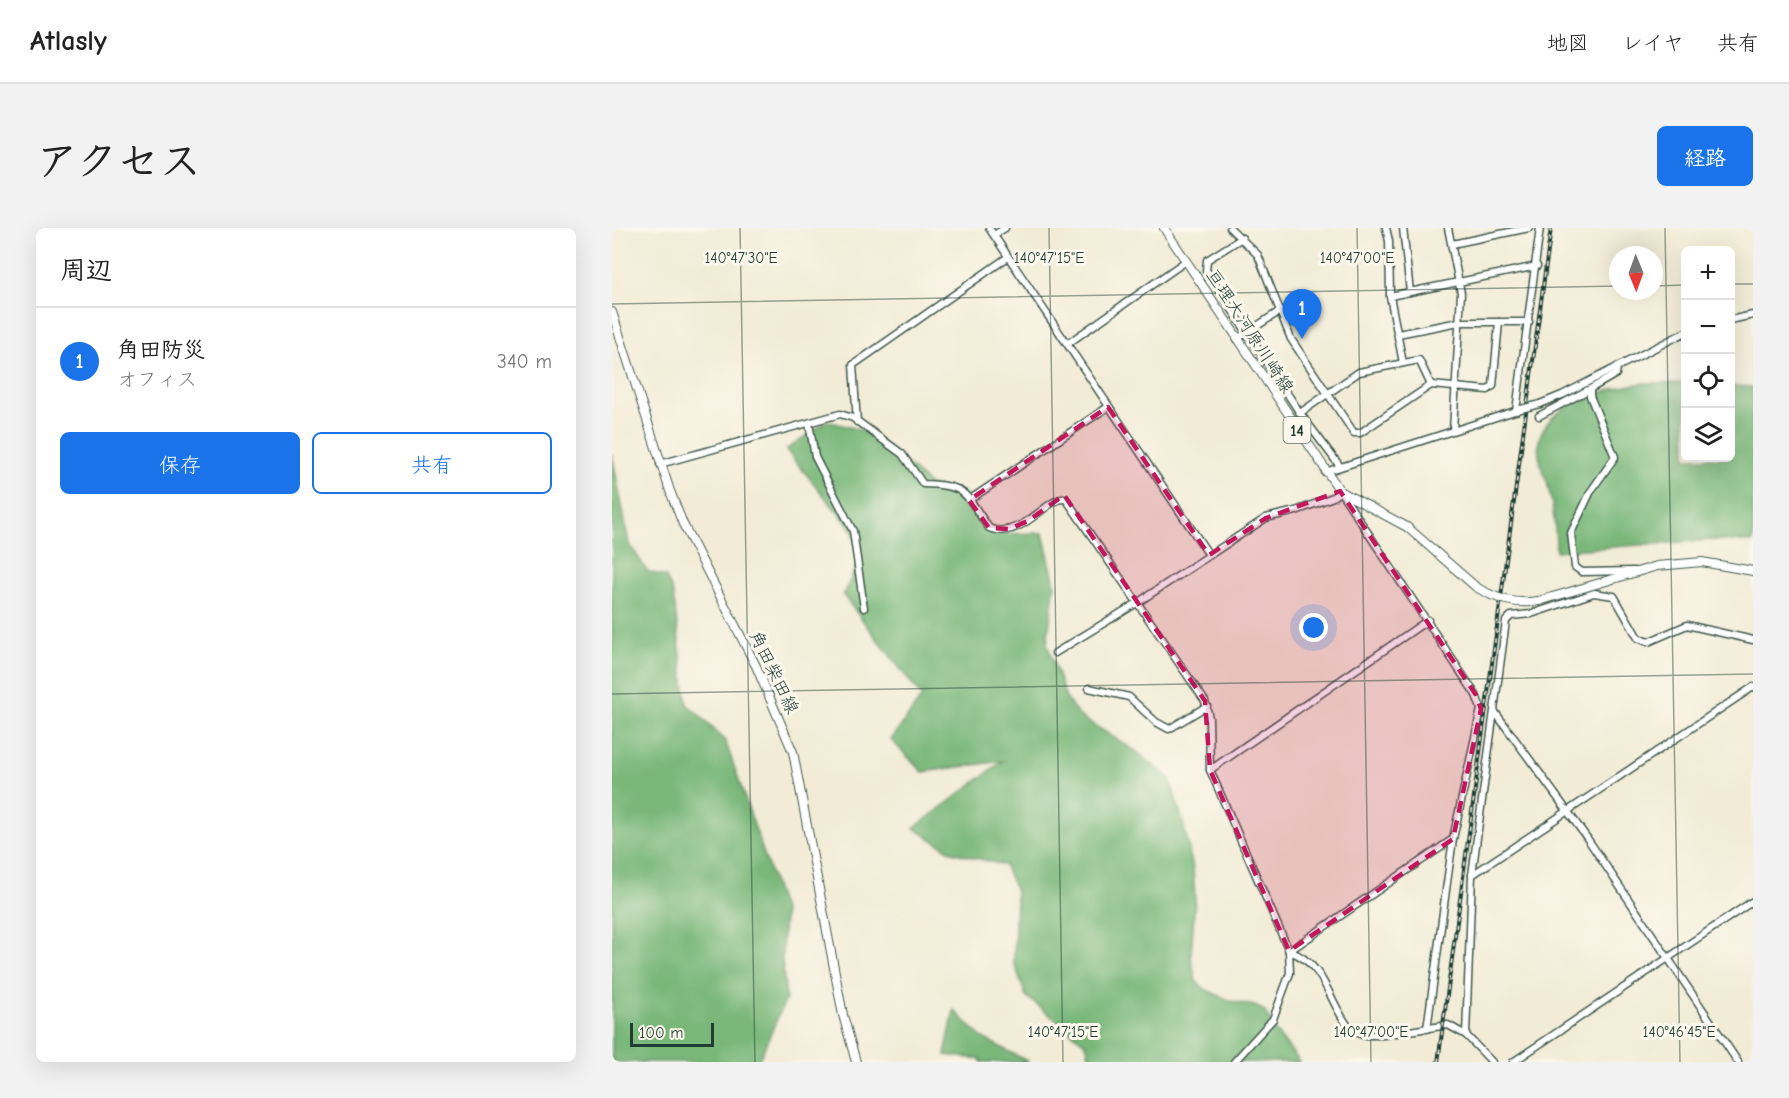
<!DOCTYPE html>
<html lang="ja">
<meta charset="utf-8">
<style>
body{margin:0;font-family:"Comic Neue","Klee One",sans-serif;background:#f2f2f2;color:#222}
.controls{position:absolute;right:18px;top:18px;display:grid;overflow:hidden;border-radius:9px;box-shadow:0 6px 24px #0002}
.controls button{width:54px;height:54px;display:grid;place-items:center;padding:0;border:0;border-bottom:2px solid #e0e0e0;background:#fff;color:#222;font:30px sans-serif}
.compass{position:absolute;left:997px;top:18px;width:54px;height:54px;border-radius:50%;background:#fff;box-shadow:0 6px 24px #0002;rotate:179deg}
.scale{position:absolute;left:18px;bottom:15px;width:84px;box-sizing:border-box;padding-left:6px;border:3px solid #1f3d34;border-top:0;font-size:16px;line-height:21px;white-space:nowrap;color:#1f3d34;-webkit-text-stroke:4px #fbf7ec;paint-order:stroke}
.you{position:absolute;left:702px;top:400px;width:21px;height:21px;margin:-15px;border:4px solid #fff;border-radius:50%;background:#1a73e8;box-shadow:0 0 0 9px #1a73e833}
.badge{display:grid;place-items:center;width:39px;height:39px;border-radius:50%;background:#1a73e8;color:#fff;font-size:20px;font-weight:700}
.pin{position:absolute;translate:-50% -50px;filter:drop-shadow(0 2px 3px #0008)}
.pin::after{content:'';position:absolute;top:32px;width:21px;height:18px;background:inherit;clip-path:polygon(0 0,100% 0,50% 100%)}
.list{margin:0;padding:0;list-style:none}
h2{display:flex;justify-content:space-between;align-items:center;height:78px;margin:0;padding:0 24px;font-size:26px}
h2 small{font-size:20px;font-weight:400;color:#767676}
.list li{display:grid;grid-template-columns:39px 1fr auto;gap:18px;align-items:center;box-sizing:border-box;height:108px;padding:0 24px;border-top:2px solid #e0e0e0}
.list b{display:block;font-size:22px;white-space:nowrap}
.list p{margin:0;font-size:20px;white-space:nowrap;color:#767676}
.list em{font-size:20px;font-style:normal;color:#767676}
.actions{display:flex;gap:12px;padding:18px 24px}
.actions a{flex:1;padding:14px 0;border:2px solid #1a73e8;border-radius:9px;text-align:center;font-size:21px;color:#1a73e8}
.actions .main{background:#1a73e8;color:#fff}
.icon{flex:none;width:33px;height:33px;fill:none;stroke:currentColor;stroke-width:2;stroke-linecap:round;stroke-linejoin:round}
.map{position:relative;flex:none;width:1141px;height:834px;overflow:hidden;border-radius:9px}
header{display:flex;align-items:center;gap:36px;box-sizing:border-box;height:84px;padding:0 30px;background:#fff;border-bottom:2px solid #e0e0e0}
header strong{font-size:28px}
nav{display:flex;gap:33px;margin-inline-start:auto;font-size:21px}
.intro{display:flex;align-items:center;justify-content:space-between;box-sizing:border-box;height:144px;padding:0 36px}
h1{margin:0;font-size:42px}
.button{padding:15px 27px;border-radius:9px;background:#1a73e8;color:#fff;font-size:21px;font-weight:700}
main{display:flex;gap:36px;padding:0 36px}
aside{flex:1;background:#fff;border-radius:9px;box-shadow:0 6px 24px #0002}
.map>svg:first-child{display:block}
</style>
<header>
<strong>Atlasly</strong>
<nav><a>地図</a><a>レイヤ</a><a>共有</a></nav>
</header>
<div class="intro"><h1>アクセス</h1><a class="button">経路</a></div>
<main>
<aside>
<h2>周辺<small></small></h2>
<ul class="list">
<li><span class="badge">1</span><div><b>角田防災</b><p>オフィス</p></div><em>340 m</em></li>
</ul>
<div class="actions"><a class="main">保存</a><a>共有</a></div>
</aside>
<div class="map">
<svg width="1141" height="834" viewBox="0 0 1141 834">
<rect width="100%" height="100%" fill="#fbf7ec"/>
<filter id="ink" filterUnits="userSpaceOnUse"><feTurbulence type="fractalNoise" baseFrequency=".0167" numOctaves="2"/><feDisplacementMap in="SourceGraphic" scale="12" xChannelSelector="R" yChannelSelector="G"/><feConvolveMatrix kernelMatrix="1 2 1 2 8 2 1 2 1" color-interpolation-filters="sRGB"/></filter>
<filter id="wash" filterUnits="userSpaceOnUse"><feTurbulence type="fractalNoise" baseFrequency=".008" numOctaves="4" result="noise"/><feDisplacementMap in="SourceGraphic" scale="24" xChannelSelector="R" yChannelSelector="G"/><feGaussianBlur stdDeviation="1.35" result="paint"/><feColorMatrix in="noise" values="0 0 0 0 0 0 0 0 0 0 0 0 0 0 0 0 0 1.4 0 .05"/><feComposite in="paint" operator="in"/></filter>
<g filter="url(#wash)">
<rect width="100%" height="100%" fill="#f2ecd6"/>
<g fill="#7ab87a" stroke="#4c7a57" stroke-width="1.5">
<path d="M 1033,155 L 1073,155 L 1074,230 L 1118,230 L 1119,158 L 1141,159 L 1141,314 L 1099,312 L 944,323 C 944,299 941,277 935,254 C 932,245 928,236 927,227 C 919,178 996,160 1033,155 Z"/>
<polygon points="215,193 260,205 318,257 354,266 383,306 431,305 443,356 435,416 454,470 467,488 524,523 558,551 571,594 581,640 583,670 579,729 584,753 593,761 618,773 643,778 653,783 664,804 688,834 479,834 474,816 414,768 402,734 404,664 392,637 340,624 302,600 391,533 311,544 279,512 310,469 231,367 248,332 241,303 174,222"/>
<polygon points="0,226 17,315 35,343 54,349 61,365 75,476 113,512 172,685 170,731 174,771 146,834 0,834"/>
<polygon points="342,782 369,809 417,834 369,834 369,831 333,827"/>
</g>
</g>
<g filter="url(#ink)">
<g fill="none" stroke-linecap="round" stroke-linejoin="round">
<g stroke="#3f574c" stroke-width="9">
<g id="minor">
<polyline points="377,0 597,327"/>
<polyline points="618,0 646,27 679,111 742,205 748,205 819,157 876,162 881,158 887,94"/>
<polyline points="774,0 777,13 778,68 791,135"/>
<polyline points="791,0 798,64"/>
<polyline points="836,0 849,65 841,202"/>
<polyline points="382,7 393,0"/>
<polyline points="630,10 595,32 594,42 688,185 727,237"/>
<polyline points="840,16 917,0"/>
<polyline points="778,68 925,38"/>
<polyline points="1118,92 1141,87"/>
<polyline points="786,106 847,94 917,94"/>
<polyline points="625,111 668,83"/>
<polyline points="455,116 574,33"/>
<polyline points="1005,139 1004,146 978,161 978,168 1003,229 979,263 959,305 963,339 970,344 1022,343"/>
<polyline points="928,176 950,167 1074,104"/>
<polyline points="904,183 928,0"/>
<polyline points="688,185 747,144 807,132 819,157"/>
<polyline points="927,188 978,161"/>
<polyline points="245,194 241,137 396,29"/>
<polyline points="197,195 203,229 241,303 252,380"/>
<path d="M 48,236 L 228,186 L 241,190 L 290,226 L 311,256 C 356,257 352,265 377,300 C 409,314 436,267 454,271 L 593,473 L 597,490 L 598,542 L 677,723 L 678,745 L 661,791 L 622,834"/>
<polyline points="713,244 909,181"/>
<polyline points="357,272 496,179"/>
<polyline points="443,425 525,375 654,290 684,283 721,269 728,263 864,467 869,481 841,611 815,801"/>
<polyline points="477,460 517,469 544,494 557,501 595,478"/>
<polyline points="883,484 975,610 1126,834"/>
<polyline points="598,542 816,392"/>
<polyline points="860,647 1141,459"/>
<path d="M 677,723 C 715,736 717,778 740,803 L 751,807 L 771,807 L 836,797 L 854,807 L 880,834"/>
<polyline points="677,723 841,611"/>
<polyline points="854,807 860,647 894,393 899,388 919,386 982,365 1002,368 1026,410 1036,414 1075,397 1141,412"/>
<polyline points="901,834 1141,673"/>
</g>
</g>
<g stroke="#3f574c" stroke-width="10">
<g id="major">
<polyline points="552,0 728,263 795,299 864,359"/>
<polyline points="0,84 58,263 71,296 144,438 181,524 231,787 244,834"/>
<polyline points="927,373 1045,338 1090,334 1141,343"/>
</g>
</g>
<use href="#minor" stroke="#fff" stroke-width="6"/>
<use href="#major" stroke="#fff" stroke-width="8"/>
<g stroke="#1f3d34" stroke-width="4">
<polyline id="rail" points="826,834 939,0"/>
</g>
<use href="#rail" stroke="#fbf7ec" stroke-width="1.5" stroke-dasharray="4.5" stroke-linecap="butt"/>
<g stroke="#3f574c" stroke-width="9" stroke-linecap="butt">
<polyline id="minor-bridge" points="909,181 928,176"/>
</g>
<g stroke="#3f574c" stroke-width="10" stroke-linecap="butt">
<path id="major-bridge" d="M 864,359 C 884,371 903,377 927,373"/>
</g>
<use href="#minor-bridge" stroke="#fff" stroke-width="6"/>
<use href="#major-bridge" stroke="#fff" stroke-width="8"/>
</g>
</g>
<path fill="#c2185b" fill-opacity="0.2" stroke="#c2185b" stroke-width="4.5" stroke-dasharray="12 8" stroke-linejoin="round" d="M 496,179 L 597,327 L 654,290 L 728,263 L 864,467 L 869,481 L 841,611 L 677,723 L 598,542 L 593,473 L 452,267 L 416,293 L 397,301 L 377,300 L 357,272 Z"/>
<path fill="none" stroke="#1f3d34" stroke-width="1.5" stroke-opacity="0.45" d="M 128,0 L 143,834M 437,0 L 451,834M 745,0 L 759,834M 1053,0 L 1068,834M 1118,56 L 1141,56M 1042,58 L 1074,57M 0,76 L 1006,58M 0,466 L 1141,446"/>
<g text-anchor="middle" stroke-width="6" stroke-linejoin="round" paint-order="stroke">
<rect fill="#fbf7ec" stroke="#61756b" stroke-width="1.5" x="671.5" y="189" width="27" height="26" rx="4.5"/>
<g font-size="16" font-weight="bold" fill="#1f3d34">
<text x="685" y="208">14</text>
</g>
<g font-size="18" fill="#1f3d34" stroke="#fbf7ec">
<text transform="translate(638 103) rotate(57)" y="6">亘理大河原川崎線</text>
<text transform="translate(162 444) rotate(64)" y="6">角田柴田線</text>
</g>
</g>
<g font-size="15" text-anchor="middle" fill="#1f3d34" stroke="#fbf7ec" stroke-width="6" stroke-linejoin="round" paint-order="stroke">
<text x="129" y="35">140°47'30"E</text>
<text x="437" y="35">140°47'15"E</text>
<text x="745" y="35">140°47'00"E</text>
<text x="451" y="809">140°47'15"E</text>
<text x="759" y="809">140°47'00"E</text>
<text x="1067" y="809">140°46'45"E</text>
</g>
</svg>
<div class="controls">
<button>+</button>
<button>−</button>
<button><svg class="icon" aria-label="locate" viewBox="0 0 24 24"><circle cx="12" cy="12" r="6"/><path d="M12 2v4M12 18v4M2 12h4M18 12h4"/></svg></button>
<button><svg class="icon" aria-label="layers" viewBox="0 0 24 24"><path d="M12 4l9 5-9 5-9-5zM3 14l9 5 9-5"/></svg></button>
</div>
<svg class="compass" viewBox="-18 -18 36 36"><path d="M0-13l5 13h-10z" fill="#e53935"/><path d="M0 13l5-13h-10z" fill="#767676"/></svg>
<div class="scale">100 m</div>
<div class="you"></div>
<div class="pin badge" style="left:690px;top:111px">1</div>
</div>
</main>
